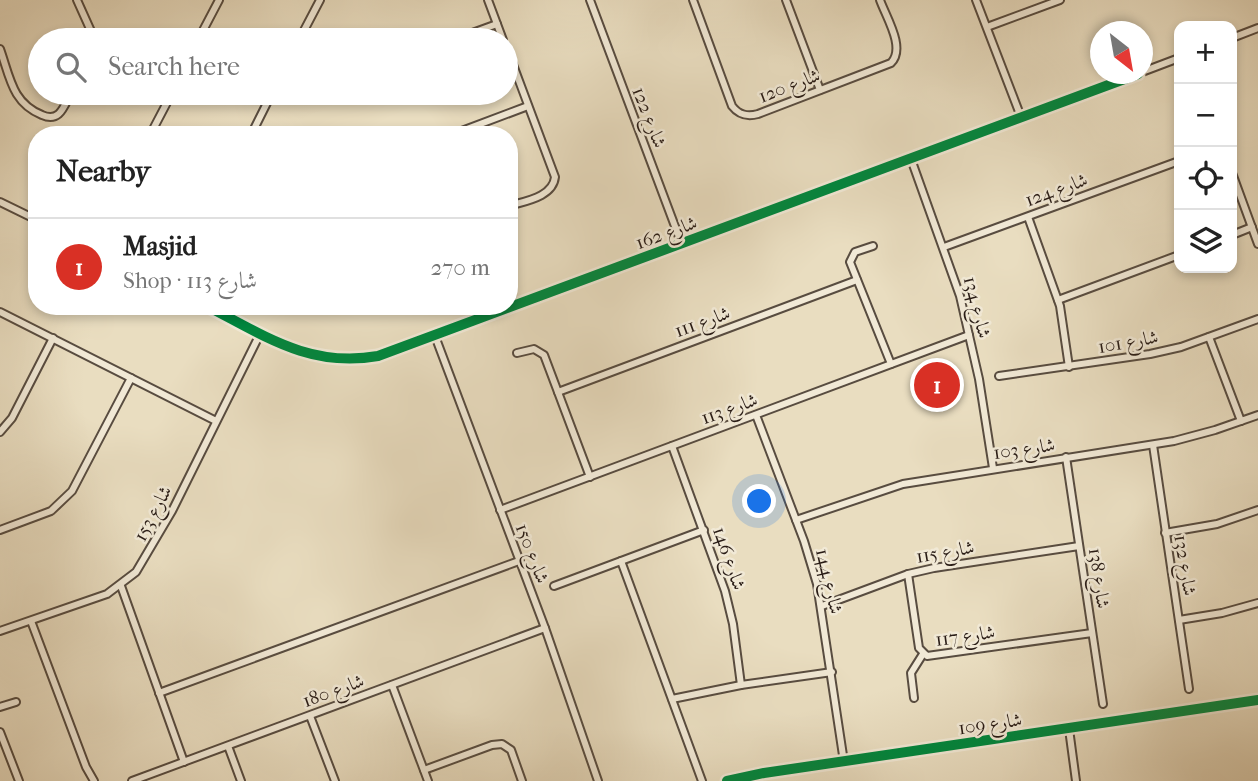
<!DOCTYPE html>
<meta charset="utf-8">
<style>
body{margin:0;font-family:"IM FELL French Canon",Amiri,serif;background:#f2f2f2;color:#222}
.controls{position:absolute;right:21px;top:21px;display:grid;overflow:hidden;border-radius:14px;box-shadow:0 4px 10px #0003}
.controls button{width:63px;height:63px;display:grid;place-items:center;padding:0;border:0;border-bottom:2px solid #e0e0e0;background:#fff;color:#222;font:35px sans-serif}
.compass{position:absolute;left:1090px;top:21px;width:63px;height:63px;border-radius:50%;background:#fff;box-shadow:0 4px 10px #0003;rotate:149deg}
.you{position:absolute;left:760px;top:502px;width:24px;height:24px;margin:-18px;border:5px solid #fff;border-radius:50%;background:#1a73e8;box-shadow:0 0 0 10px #1a73e833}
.badge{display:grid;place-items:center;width:46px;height:46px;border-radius:50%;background:#d93025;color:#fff;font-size:23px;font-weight:700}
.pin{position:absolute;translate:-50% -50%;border:4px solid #fff;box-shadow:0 2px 7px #0006}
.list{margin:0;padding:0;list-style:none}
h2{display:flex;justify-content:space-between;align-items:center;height:91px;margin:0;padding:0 28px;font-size:30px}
h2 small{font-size:23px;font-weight:400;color:#767676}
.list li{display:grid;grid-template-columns:46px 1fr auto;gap:21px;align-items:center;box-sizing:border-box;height:98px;padding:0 28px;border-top:2px solid #e0e0e0}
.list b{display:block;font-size:26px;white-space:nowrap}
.list p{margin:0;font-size:23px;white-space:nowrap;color:#767676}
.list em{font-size:23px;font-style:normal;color:#767676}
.icon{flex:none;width:38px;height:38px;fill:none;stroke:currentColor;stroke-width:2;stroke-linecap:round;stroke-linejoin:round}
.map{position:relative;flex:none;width:1258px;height:781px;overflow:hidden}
.search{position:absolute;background:#fff;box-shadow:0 4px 10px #0003;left:28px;top:28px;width:490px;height:77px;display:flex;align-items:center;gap:18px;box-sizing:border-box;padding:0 24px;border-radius:38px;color:#767676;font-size:26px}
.panel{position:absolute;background:#fff;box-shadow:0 4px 10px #0003;left:28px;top:126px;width:490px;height:189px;border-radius:28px}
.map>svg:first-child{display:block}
</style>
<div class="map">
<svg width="1258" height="781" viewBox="0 0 1258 781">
<rect width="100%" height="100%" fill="#e9ddc0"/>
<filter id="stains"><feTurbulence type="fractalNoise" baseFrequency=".00286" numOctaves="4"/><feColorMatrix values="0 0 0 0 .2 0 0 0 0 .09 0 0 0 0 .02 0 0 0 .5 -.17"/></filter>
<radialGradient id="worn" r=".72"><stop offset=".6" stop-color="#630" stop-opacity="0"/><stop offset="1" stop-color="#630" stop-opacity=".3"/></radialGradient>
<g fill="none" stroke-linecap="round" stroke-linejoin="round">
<g stroke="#584c40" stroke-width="10">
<g id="minor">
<polyline points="77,0 95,40"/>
<polyline points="488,0 503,40"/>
<polyline points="590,0 682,245"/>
<path d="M 693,0 L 732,106 C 739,115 747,117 758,114 L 891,63 C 906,48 886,17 880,0"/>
<polyline points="786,0 820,90"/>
<polyline points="976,0 1021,117"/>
<polyline points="987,27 1060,0"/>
<polyline points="1232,38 1258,28"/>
<polyline points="198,40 219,0"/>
<polyline points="299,40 320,0"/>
<polyline points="453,40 497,24"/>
<path d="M 506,46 L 555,177 C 553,197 525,201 509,206"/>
<path d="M 0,49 C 10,77 12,103 42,115 C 60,123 64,106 71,93"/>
<polyline points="1142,72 1179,58"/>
<polyline points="150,135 172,93"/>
<polyline points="251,135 272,93"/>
<polyline points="451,135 528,106"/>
<polyline points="911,159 960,296 979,379 993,468"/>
<polyline points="1232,173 1258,244"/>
<polyline points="0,202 37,220"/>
<polyline points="1028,217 1060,306 1069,367"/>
<polyline points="1232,235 1252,227"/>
<polyline points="873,246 855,252 850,262 891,364"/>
<polyline points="944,247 1179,161"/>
<polyline points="1058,300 1179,255"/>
<path d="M 207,306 C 265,336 310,368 378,356 L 1138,74"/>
<polyline points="0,312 216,421"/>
<polyline points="435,336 545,628 598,781"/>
<polyline points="1209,337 1241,421"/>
<polyline points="517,353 534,349 544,355 590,477"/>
<polyline points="999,376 1150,354 1181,347 1258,319"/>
<polyline points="558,392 857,280"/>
<polyline points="756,415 804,541 817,584 844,762"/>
<polyline points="0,432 12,418 53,338"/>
<polyline points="1153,445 1189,689"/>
<polyline points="672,446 725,591 733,624 741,685"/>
<polyline points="1066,457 1103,704"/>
<polyline points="500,510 969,335"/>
<polyline points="796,520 903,484 1174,441 1215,430 1258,415"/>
<polyline points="0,530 51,511 72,491 131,378"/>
<polyline points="1165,533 1217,524 1258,510"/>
<polyline points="621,561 702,781"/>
<polyline points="908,574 919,648 927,656 1092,633"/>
<polyline points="121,586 184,762"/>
<polyline points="554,586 704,530"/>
<polyline points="822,606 908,574 934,568 1079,546"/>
<polyline points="1179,620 1222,613 1258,603"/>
<polyline points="31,621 86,767 94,781"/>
<polyline points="0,631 107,594 136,572 172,511 260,334"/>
<polyline points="392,685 428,781"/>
<polyline points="159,693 519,561"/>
<polyline points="914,698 911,673 923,654"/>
<polyline points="672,699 741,685 832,672"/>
<polyline points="0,707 16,702"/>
<polyline points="310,716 335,781"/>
<polyline points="1069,729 1076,781"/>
<polyline points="0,732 19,781"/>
<polyline points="228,746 241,781"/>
<polyline points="424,770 492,745 502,744 511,750 522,781"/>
<polyline points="132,781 545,628"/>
<polyline points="727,781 764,773 1258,700"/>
</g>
</g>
<use href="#minor" stroke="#f1e9d6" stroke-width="6"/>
<g stroke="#f1e9d6" stroke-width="15">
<g id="cycleway">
<path d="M 207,306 C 265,336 310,368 378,356 L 1138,74"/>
<polyline points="727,781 764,773 1258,700"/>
</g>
</g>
<use href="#cycleway" stroke="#00873e" stroke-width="10"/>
</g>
<g text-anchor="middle" stroke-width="5" stroke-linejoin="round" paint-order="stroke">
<g font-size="19" fill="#281b15" stroke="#f1e9d6">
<text transform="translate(789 85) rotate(-21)" y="7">شارع 120</text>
<text transform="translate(650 117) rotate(69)" y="7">شارع 122</text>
<text transform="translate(1056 189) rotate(-20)" y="7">شارع 124</text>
<text transform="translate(666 232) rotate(-20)" y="7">شارع 162</text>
<text transform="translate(978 307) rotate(76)" y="7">شارع 134</text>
<text transform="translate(702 321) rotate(-20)" y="7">شارع 111</text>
<text transform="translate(1128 341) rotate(-10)" y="7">شارع 101</text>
<text transform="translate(729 408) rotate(-20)" y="7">شارع 113</text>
<text transform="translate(1024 448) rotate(-8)" y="7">شارع 103</text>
<text transform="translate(152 513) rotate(-62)" y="7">شارع 153</text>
<text transform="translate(945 551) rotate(-10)" y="7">شارع 115</text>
<text transform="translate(533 553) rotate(69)" y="7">شارع 150</text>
<text transform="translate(730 558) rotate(71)" y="7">شارع 146</text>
<text transform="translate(1186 565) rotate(81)" y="7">شارع 132</text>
<text transform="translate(1100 578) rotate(82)" y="7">شارع 138</text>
<text transform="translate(830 581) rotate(77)" y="7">شارع 144</text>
<text transform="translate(965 635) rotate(-8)" y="7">شارع 117</text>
<text transform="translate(333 690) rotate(-20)" y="7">شارع 180</text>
<text transform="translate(990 723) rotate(-8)" y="7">شارع 109</text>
</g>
</g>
<rect width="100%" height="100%" filter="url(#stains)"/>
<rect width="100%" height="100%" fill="url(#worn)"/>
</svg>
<div class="controls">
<button>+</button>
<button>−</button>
<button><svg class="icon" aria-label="locate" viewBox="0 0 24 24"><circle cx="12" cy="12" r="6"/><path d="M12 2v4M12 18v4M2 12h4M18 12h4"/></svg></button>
<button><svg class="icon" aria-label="layers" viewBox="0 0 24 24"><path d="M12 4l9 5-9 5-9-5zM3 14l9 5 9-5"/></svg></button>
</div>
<svg class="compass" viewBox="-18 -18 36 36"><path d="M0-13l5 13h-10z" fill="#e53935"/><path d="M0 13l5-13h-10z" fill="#767676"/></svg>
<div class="you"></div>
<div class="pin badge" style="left:937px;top:385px">1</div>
<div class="search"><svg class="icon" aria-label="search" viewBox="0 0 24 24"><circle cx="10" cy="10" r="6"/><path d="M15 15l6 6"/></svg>Search here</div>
<section class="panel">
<h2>Nearby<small></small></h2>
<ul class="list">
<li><span class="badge">1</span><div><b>Masjid</b><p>Shop · شارع 113</p></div><em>270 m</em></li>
</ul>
</section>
</div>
